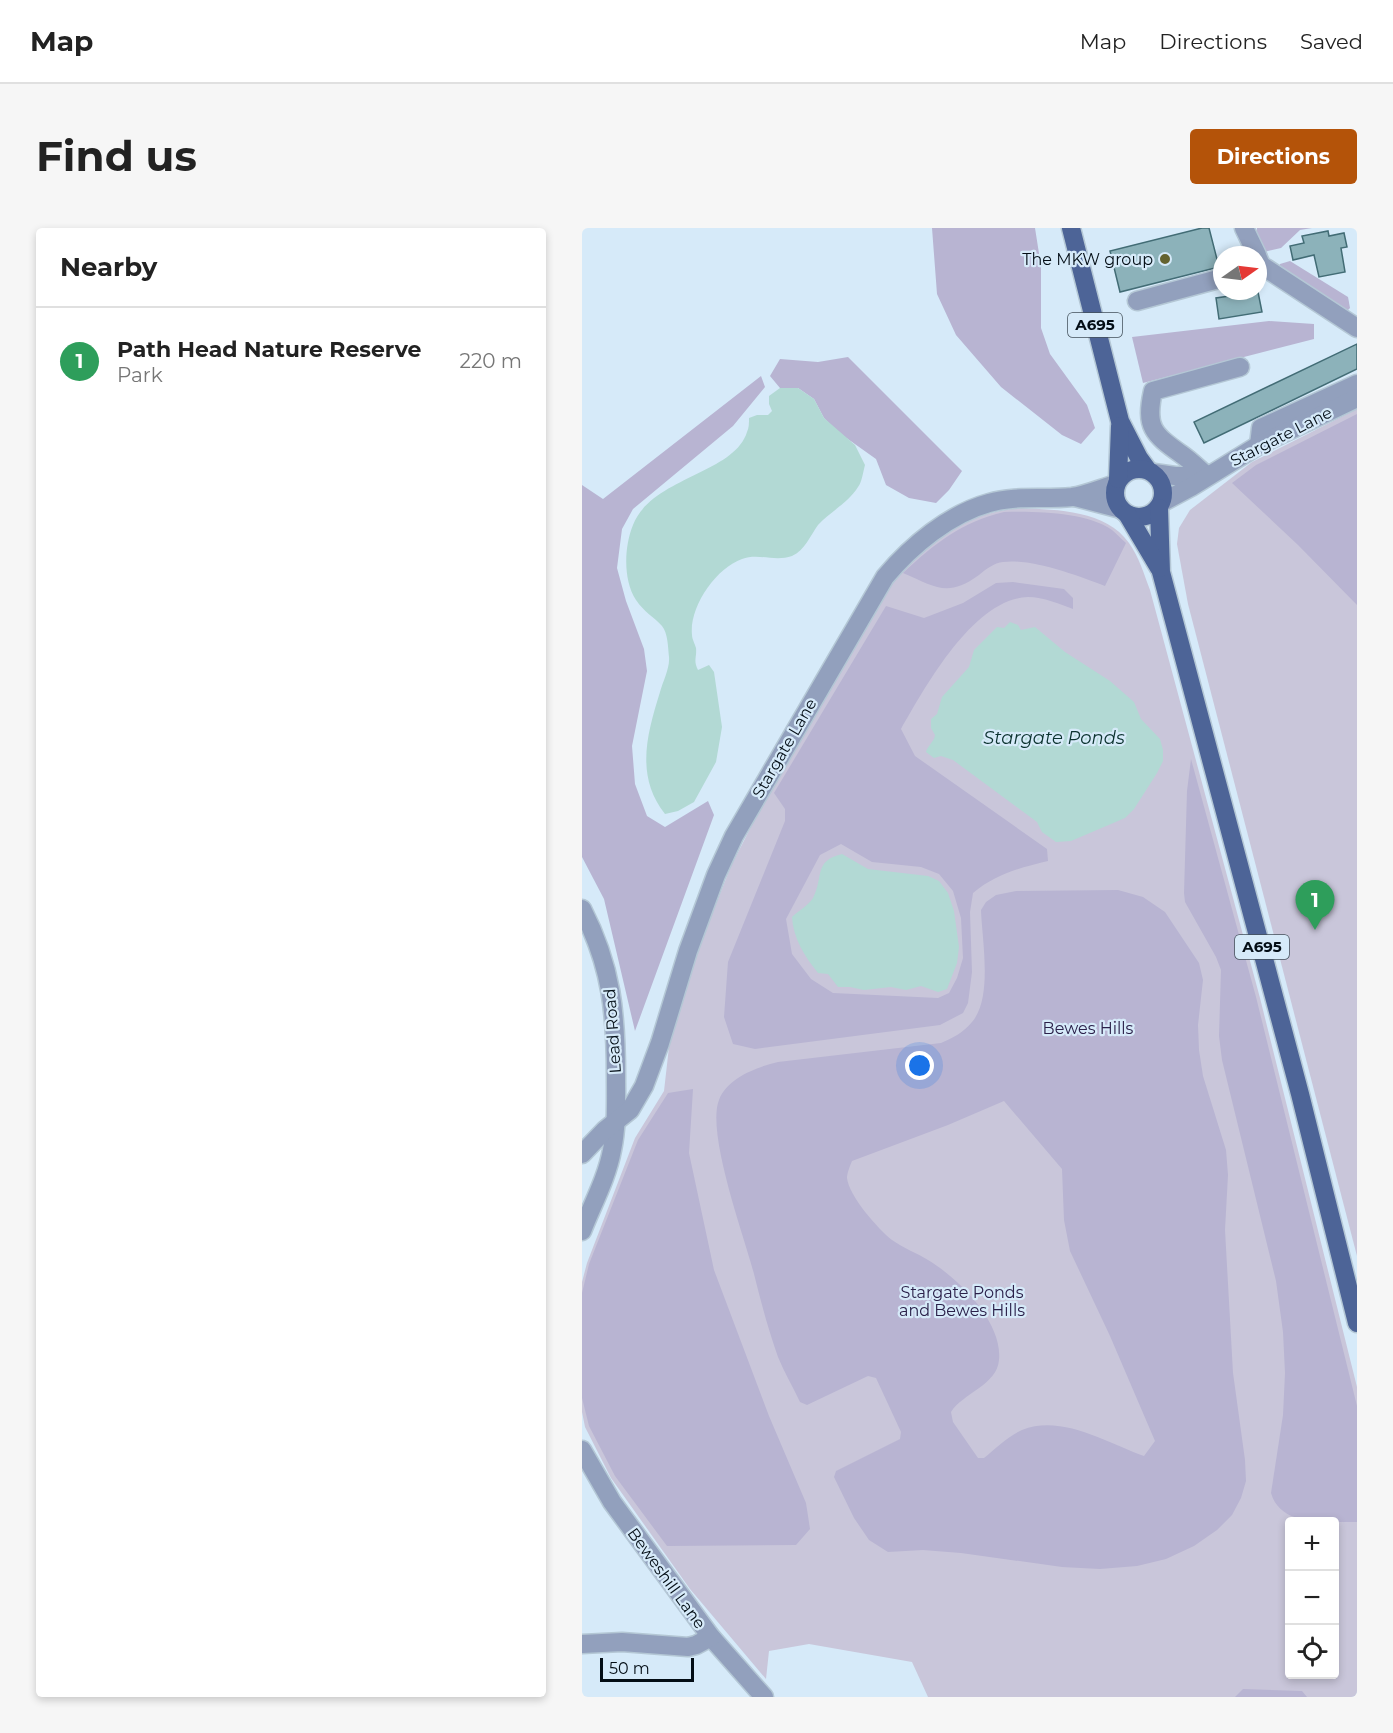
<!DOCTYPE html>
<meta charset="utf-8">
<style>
body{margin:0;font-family:Montserrat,sans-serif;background:#f6f6f6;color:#222}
.controls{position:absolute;right:18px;bottom:18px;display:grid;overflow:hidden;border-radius:6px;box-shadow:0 3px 9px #0003}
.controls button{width:54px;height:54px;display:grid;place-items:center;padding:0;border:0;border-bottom:2px solid #e0e0e0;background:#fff;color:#222;font:30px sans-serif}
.compass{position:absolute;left:631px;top:18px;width:54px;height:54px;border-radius:50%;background:#fff;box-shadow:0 3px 9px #0003;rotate:76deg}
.scale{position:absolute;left:18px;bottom:15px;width:94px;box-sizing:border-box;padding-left:6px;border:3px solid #030d15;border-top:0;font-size:16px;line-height:21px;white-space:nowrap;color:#030d15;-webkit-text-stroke:4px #d6eaf9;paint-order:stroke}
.you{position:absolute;left:338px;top:838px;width:21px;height:21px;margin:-15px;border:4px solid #fff;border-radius:50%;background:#1a73e8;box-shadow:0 0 0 9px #1a73e833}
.badge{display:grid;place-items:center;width:39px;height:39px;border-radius:50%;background:#b45309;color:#fff;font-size:20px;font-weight:700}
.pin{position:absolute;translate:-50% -50px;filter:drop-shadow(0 2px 3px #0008)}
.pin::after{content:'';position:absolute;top:32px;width:21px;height:18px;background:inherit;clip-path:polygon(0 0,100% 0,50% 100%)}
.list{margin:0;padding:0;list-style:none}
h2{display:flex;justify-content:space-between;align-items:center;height:78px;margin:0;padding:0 24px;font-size:26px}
h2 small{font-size:20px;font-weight:400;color:#767676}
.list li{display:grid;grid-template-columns:39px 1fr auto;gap:18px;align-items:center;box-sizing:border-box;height:108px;padding:0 24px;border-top:2px solid #e0e0e0}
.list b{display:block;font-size:22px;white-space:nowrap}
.list p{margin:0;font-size:20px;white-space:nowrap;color:#767676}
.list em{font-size:20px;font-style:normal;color:#767676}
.icon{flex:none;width:33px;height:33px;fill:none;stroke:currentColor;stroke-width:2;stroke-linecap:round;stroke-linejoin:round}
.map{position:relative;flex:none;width:775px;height:1469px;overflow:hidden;border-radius:6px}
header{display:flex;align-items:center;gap:36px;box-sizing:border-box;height:84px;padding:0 30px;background:#fff;border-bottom:2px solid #e0e0e0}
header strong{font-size:28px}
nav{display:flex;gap:33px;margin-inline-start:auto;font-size:21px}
.intro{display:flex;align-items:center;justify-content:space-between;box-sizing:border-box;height:144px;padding:0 36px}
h1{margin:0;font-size:42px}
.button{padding:15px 27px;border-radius:6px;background:#b45309;color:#fff;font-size:21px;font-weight:700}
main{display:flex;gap:36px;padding:0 36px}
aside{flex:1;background:#fff;border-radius:6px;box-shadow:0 3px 9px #0003}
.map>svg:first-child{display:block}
</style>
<header>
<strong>Map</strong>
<nav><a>Map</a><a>Directions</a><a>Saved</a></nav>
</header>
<div class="intro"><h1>Find us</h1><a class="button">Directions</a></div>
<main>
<aside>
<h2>Nearby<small></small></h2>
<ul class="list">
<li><span class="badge" style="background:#2e9e5b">1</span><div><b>Path Head Nature Reserve</b><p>Park</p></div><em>220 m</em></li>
</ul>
</aside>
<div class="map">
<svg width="775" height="1469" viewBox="0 0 775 1469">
<rect width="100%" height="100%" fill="#d6eaf9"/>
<g fill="#c9c6da" fill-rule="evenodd">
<polygon points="775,181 775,1028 606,376 595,316 597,300 608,282 670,234"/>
<path d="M 439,280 C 476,282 524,282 547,315 C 557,329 562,346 568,362 L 678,770 L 775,1159 L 775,1469 L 346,1469 L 330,1434 L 227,1416 L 187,1423 L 184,1451 L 108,1361 L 29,1250 L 3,1199 L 0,1184 L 0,1054 L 5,1035 L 53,910 L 82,863 L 87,819 L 104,759 L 121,709 L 149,638 L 194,550 L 299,370 C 332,323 380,283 439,280 ZM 708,1294 L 752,1294 L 752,1446 L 708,1446 Z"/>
</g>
<g fill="#b8b4d2" fill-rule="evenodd">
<polygon points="350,0 453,0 459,38 459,100 468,126 505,177 513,200 499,216 480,207 419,159 374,107 355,66"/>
<polygon points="675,0 730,0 718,2 699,20 682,24 674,9"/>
<polygon points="708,33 766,69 768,80 761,87 696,45 698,36"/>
<polygon points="687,93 732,96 732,111 561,155 550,109"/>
<polygon points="266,129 380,243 367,262 354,275 327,270 304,257 294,231 256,204 242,190 232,171 216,160 198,160 188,148 198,131 236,134"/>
<polygon points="179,148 183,159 151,198 51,281 40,301 35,340 44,373 62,421 65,443 50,518 53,556 65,588 83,599 126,573 132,587 53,803 22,671 0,629 0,257 21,271"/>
<polygon points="775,186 775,377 716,317 650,255 674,237"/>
<path d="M 422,284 C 453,283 505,284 530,302 C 535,306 539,311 544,315 L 523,358 C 497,348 449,330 421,334 C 412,335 404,341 397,347 C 365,370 354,359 321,345 C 353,315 380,294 422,284 Z"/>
<path d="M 431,354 L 482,361 L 491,370 L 491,381 C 477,376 462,369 446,369 C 391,371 344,458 319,501 L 333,528 L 465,621 L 466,633 C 437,640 414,646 391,665 L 388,684 L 390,744 L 386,775 L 381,785 L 358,797 L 173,821 L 151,816 L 142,789 L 146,734 L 203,593 L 203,581 L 192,565 L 304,378 L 342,390 L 381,375 L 414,355 ZM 259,616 L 290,634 L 339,639 L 357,646 L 371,663 L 379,690 L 381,730 L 375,750 L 367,765 L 356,770 L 251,765 L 229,751 L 210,726 L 204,691 L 238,627 Z"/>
<path d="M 609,531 L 674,769 L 775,1178 L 775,1294 C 746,1293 699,1300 689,1265 L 701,1187 L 703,1145 L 701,1104 L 694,1053 L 640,832 L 637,808 L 639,742 L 634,729 L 603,674 L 602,665 L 605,563 Z"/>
<path d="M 536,662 L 561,669 L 583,684 L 617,735 L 621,752 L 616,797 L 617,822 L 621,848 L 644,922 L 646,947 L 643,1002 L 651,1145 L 663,1232 L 664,1253 L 659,1270 L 650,1287 L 635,1302 L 612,1318 L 584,1331 L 555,1338 L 518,1341 L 480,1339 L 379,1325 L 341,1322 L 306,1324 L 287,1312 L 272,1290 L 252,1249 L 254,1243 L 318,1211 L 319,1204 L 294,1150 L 286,1148 L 225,1177 L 218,1174 C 211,1159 202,1144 196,1129 C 186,1101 179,1074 172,1046 C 162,1008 124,905 137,872 C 145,850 175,839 196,834 L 359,815 C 371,810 382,804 390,794 C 411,770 400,712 399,682 L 404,674 L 414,667 L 434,663 ZM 422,873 L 480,941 L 482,992 L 488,1023 L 528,1108 L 573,1213 L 562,1228 C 525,1215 480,1186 440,1202 C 426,1208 413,1221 402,1230 L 396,1230 L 371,1194 L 369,1184 C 381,1165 415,1157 417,1132 C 421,1094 376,1050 346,1032 C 335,1025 321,1020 310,1012 C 296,1001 267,968 265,950 C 265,945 268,938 270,933 L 366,897 Z"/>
<polygon points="111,861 107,925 132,1042 187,1188 224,1275 228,1301 214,1317 85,1318 33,1248 7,1198 0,1170 0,1065 7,1036 56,912 86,865"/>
<polygon points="661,1461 720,1463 725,1469 653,1469"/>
</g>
<g fill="#b2d9d4">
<path d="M 198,160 L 216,160 L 232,171 L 242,190 L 273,217 L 283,237 C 281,244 280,254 276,259 C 267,274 248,284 236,297 C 228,308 223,322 210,328 C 193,334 176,325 160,331 C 134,340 107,379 110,407 C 110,411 113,416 114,420 C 115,430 111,432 116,442 L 127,437 L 132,444 L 140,499 L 134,534 L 112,574 L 96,583 L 83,586 C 53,548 65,506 78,464 C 81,453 88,440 87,429 C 86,420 86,405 80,398 C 72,389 62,384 54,372 C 41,352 42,319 51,297 C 70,249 152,246 165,204 C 167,200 167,195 167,190 L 175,187 L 186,187 L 190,183 L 187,176 L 187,168 Z"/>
<path d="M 428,394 L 436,397 L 439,402 L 453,399 L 483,424 L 528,453 L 552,474 L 559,491 L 578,511 L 581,522 L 581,533 L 575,545 L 552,581 L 543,590 L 489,613 L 474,614 L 460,604 L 455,594 L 371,532 L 359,528 L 352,530 L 344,524 C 346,517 352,514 353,507 L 349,500 L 349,491 L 355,486 L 360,469 L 387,439 L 392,422 L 415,399 L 422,400 Z"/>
<path d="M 260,626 L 286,641 L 346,648 L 357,653 L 366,665 L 372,683 L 377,719 L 375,735 L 365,761 L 356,764 L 339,758 L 324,762 L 309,759 L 282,762 L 268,759 L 256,759 L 246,746 L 236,745 C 223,729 211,710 210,689 C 216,683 227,677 231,670 C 242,649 231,633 260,626 Z"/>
</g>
<g fill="#8cb2ba" stroke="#426c75" stroke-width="1.5">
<polygon points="620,0 627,0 637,39 538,64 528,23"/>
<polygon points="746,3 747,8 762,5 765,19 759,20 763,44 737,49 732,27 711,32 708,18 722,15 720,8"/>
<polygon points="676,64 680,84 637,91 634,70"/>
<polygon points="775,116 775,141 622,215 612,194"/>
</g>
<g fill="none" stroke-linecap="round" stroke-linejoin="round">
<g stroke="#b4c7d5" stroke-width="21">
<g id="minor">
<polyline points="662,0 675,27"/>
<polyline points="676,30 679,37 775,100"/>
<polyline points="555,73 640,50"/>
<polyline points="677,217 679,200 775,156"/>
<polyline points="572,245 593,248 625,248"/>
<path d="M 625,248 C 617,241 608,232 599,226 C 571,206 563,199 571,163 L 658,139"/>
<polyline points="493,269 539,281"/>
<polyline points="579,275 609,259 677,217 775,170"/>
<path d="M 0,681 C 30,739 34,786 34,849 C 34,873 35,898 30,922 C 25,950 10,977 0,1003"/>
<path d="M 0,926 L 23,902 L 48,882 L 62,858 L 78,815 L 106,723 L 134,647 L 152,608 L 303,349 C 329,318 367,286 407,275 C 434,267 462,272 490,269 C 504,267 520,260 534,256"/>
<polyline points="0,1222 30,1274 129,1409 182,1469"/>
<polyline points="0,1416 40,1414 106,1419 114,1417 129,1409"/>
</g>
</g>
<g stroke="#b4c7d5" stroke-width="21">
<g id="major">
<polyline points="489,0 538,193 557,230 565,241"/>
<circle cx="557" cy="265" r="24"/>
<polyline points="536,251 538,198"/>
<polyline points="577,280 579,344 718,866 775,1095"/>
<polyline points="545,286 577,340"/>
</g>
</g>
<use href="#minor" stroke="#92a0bd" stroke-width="18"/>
<use href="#major" stroke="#4d6497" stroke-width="18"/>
</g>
<circle fill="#64632f" stroke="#d6eaf9" stroke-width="2" cx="583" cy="31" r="6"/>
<g text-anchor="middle" stroke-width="4.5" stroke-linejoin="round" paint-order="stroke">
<g fill="#d6eaf9" stroke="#424f59" stroke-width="1.5">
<rect x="486" y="85" width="54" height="24" rx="4.5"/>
<rect x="653" y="707" width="54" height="24" rx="4.5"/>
</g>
<g font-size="15" font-weight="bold" fill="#030d15">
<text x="513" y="102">A695</text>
<text x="680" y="724">A695</text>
</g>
<g font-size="16" fill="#030d15" stroke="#d6eaf9" text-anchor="end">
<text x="571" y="37">The MKW group</text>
</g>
<g font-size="16" fill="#030d15" stroke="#d6eaf9">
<text transform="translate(699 208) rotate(-27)" y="6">Stargate Lane</text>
<text transform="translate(202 520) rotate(-60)" y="6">Stargate Lane</text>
<text transform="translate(30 803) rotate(-94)" y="6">Lead Road</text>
<text transform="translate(85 1350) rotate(54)" y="6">Beweshill Lane</text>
</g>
<g font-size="16" fill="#2b214a" stroke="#d6eaf9">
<text x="506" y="806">Bewes Hills</text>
<text x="380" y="1070">Stargate Ponds<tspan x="380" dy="18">and Bewes Hills</tspan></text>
</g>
<g font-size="18" font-style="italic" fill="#0b322f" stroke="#d6eaf9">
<text x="472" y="516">Stargate Ponds</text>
</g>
</g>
</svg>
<div class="controls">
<button>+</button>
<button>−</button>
<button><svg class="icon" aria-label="locate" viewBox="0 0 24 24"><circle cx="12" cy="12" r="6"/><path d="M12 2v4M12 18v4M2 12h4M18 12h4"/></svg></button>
</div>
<svg class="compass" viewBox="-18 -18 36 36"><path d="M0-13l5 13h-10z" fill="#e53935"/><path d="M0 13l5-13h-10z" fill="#767676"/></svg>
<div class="scale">50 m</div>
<div class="you"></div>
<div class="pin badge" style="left:733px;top:702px;background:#2e9e5b">1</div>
</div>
</main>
